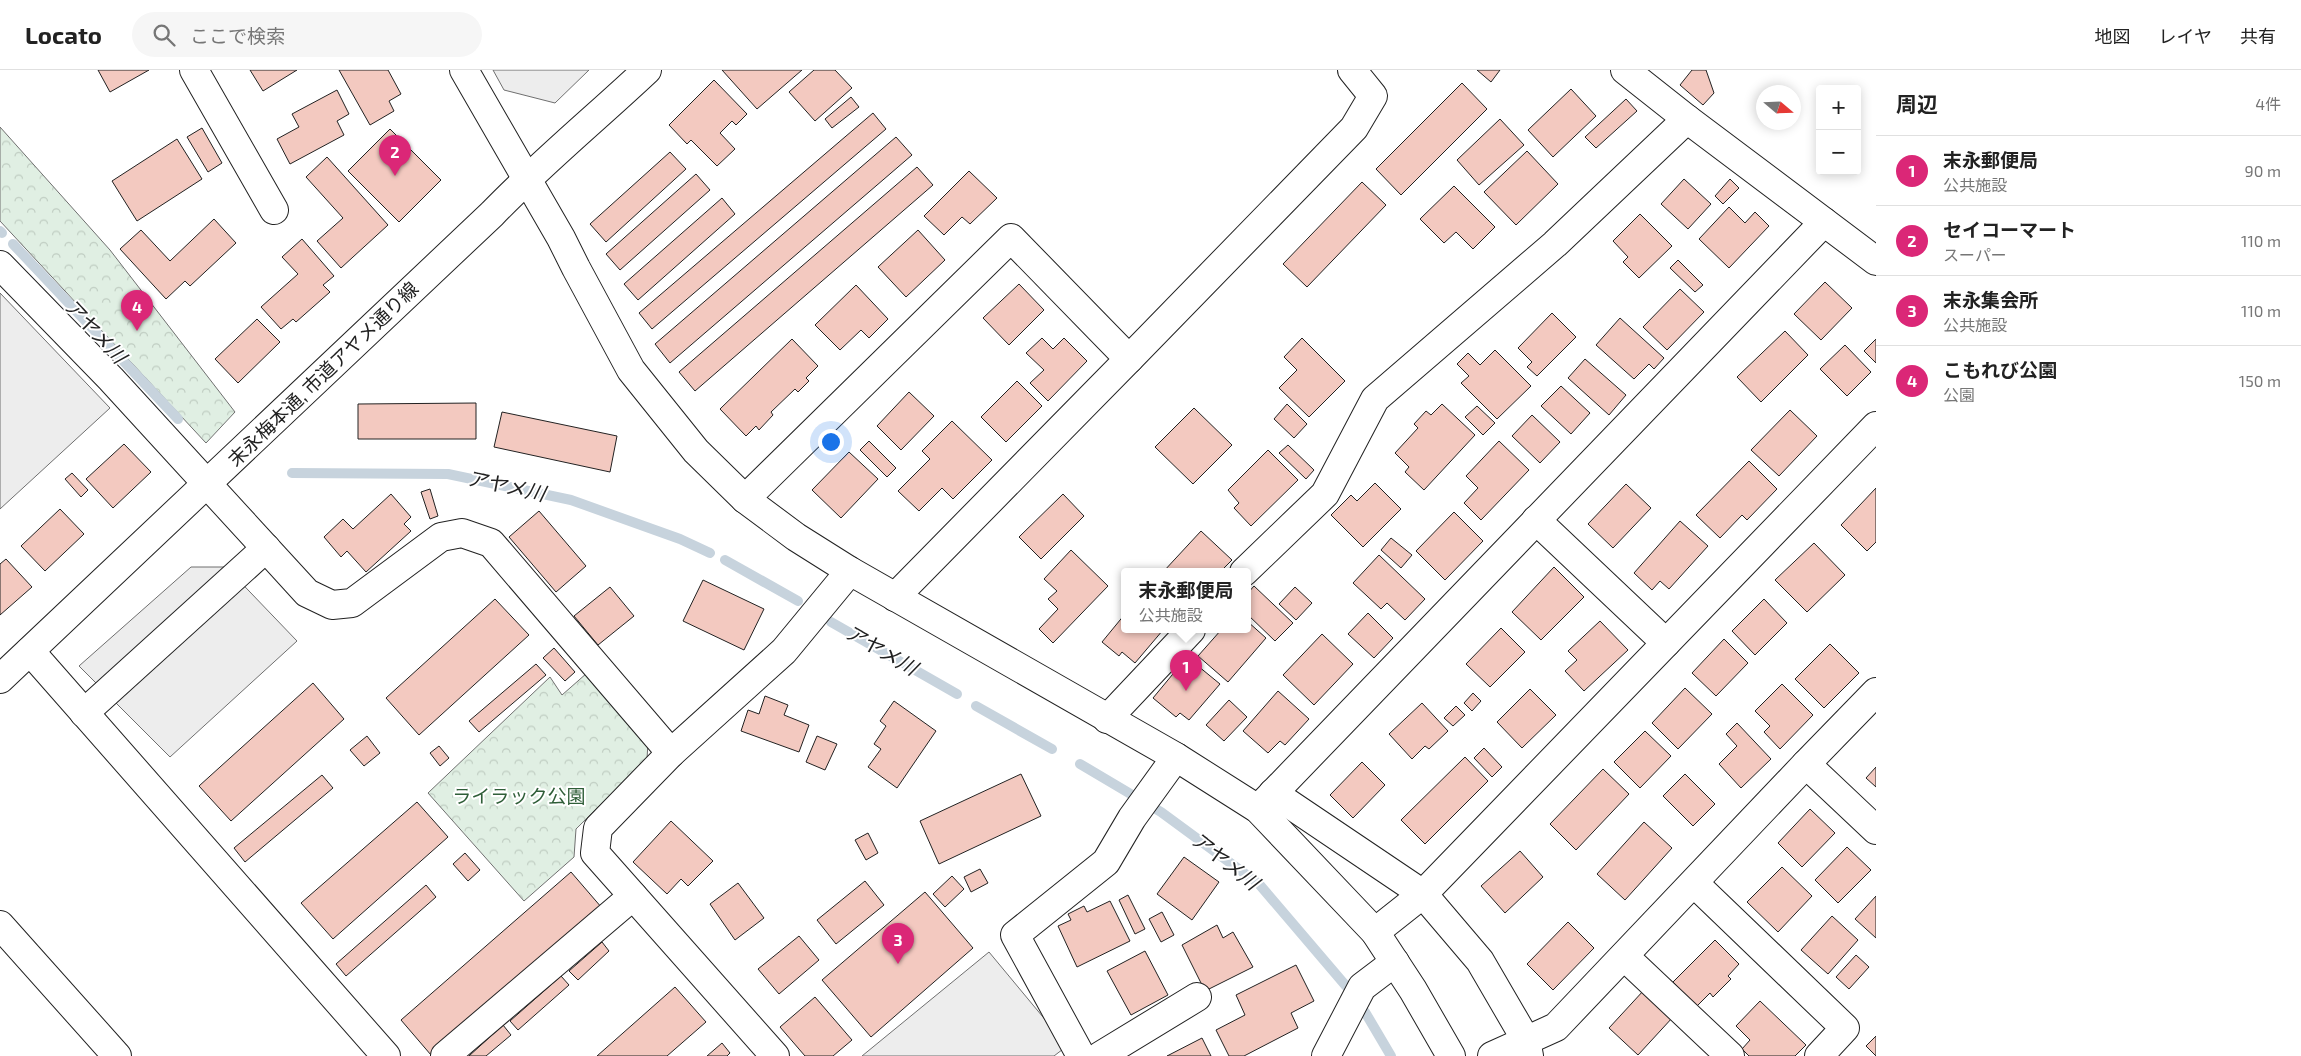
<!DOCTYPE html>
<html lang="ja">
<meta charset="utf-8">
<style>
body{margin:0;font-family:"Exo 2","Noto Sans JP",sans-serif;background:#f6f6f6;color:#222}
.controls{position:absolute;right:15px;top:15px;display:grid;overflow:hidden;border-radius:5px;box-shadow:0 2px 12px #0003}
.controls button{width:45px;height:45px;display:grid;place-items:center;padding:0;border:0;border-bottom:1px solid #e0e0e0;background:#fff;color:#222;font:25px sans-serif}
.compass{position:absolute;left:1756px;top:15px;width:45px;height:45px;border-radius:50%;background:#fff;box-shadow:0 2px 12px #0003;rotate:109deg}
.you{position:absolute;left:830px;top:371px;width:18px;height:18px;margin:-12px;border:4px solid #fff;border-radius:50%;background:#1a73e8;box-shadow:0 0 0 8px #1a73e833}
.badge{display:grid;place-items:center;width:32px;height:32px;border-radius:50%;background:#db2777;color:#fff;font-size:16px;font-weight:700}
.pin{position:absolute;translate:-50% -41px;filter:drop-shadow(0 1px 2px #0008)}
.pin::after{content:'';position:absolute;top:26px;width:18px;height:15px;background:inherit;clip-path:polygon(0 0,100% 0,50% 100%)}
.popup{position:absolute;left:1121px;top:498px;width:130px;height:65px;box-sizing:border-box;display:grid;place-content:center;border-radius:5px;background:#fff;filter:drop-shadow(0 1px 4px #0005);font-size:16px;white-space:nowrap;color:#767676}
.popup b{font-size:19px;color:#222}
.popup::after{content:'';position:absolute;left:50%;top:100%;margin-left:-10px;border:10px solid transparent;border-top-color:#fff}
.list{margin:0;padding:0;list-style:none}
h2{display:flex;justify-content:space-between;align-items:center;height:65px;margin:0;padding:0 20px;font-size:21px}
h2 small{font-size:16px;font-weight:400;color:#767676}
.list li{display:grid;grid-template-columns:32px 1fr auto;gap:15px;align-items:center;box-sizing:border-box;height:70px;padding:0 20px;border-top:1px solid #e0e0e0}
.list b{display:block;font-size:19px;white-space:nowrap}
.list p{margin:0;font-size:16px;white-space:nowrap;color:#767676}
.list em{font-size:16px;font-style:normal;color:#767676}
.icon{flex:none;width:28px;height:28px;fill:none;stroke:currentColor;stroke-width:2;stroke-linecap:round;stroke-linejoin:round}
.map{position:relative;flex:none;width:1876px;height:986px;overflow:hidden}
header{display:flex;align-items:center;gap:30px;box-sizing:border-box;height:70px;padding:0 25px;background:#fff;border-bottom:1px solid #e0e0e0}
header strong{font-size:24px}
nav{display:flex;gap:28px;margin-inline-start:auto;font-size:18px}
.search{width:350px;height:45px;background:#f6f6f6;display:flex;align-items:center;gap:12px;box-sizing:border-box;padding:0 18px;border-radius:28px;color:#767676;font-size:19px}
main{display:flex}
aside{flex:1;background:#fff}
.map>svg:first-child{display:block}
</style>
<header>
<strong>Locato</strong>
<div class="search"><svg class="icon" aria-label="search" viewBox="0 0 24 24"><circle cx="10" cy="10" r="6"/><path d="M15 15l6 6"/></svg>ここで検索</div>
<nav><a>地図</a><a>レイヤ</a><a>共有</a></nav>
</header>
<main>
<div class="map">
<svg width="1876" height="986" viewBox="0 0 1876 986">
<defs>
<pattern id="forest-crowns" width="20" height="18" patternUnits="userSpaceOnUse" patternTransform="scale(1.25)"><rect width="20" height="18" fill="#e0efe3"/><path d="M2 6a3 3 0 1 1 6 0M12 15a3 3 0 1 1 6 0" fill="none" stroke="#c0cdc2"/></pattern>
</defs>
<rect width="100%" height="100%" fill="#fff"/>
<g fill="url(#forest-crowns)" stroke="#6f6f6f">
<polygon points="0,57 110,180 235,342 206,373 0,151"/>
<polygon points="587,603 648,672 647,689 576,759 574,787 524,831 428,723 550,607 562,625"/>
</g>
<g fill="#ededed" stroke="#6f6f6f">
<polygon points="493,0 589,0 555,33 504,20"/>
<polygon points="0,223 110,338 0,439"/>
<polygon points="191,497 226,497 297,571 170,687 79,596"/>
<polygon points="989,882 1067,976 1054,986 862,986"/>
</g>
<g fill="none" stroke-linecap="round" stroke-linejoin="round">
<g stroke="#c7d3dd" stroke-width="10">
<polyline points="0,161 2,163"/>
<polyline points="13,174 178,349"/>
<polyline points="292,403 448,404 571,430 680,469 710,483"/>
<polyline points="725,490 798,531"/>
<polyline points="831,552 957,624"/>
<polyline points="976,636 1052,679"/>
<polyline points="1080,694 1161,742 1259,814 1346,916"/>
<polyline points="1365,942 1391,986"/>
</g>
</g>
<g fill="#f3c9c0" stroke="#222">
<polygon points="98,0 149,0 110,22"/>
<polygon points="250,0 297,0 263,21"/>
<polygon points="339,0 388,0 401,24 389,31 394,41 370,55"/>
<polygon points="722,0 802,0 757,39"/>
<polygon points="814,0 835,0 852,18 815,51 789,22"/>
<polygon points="1477,0 1500,0 1491,12"/>
<polygon points="1692,0 1706,0 1714,23 1703,35 1680,15"/>
<polygon points="714,10 747,44 736,55 732,51 720,63 735,79 717,96 691,70 687,74 669,55"/>
<polygon points="1462,13 1487,39 1401,125 1376,99"/>
<polygon points="1571,19 1596,46 1553,87 1528,60"/>
<polygon points="337,20 349,44 337,51 344,65 290,94 277,69 299,57 292,44"/>
<polygon points="851,27 859,37 832,58 825,49"/>
<polygon points="1626,29 1637,41 1596,78 1585,67"/>
<polygon points="873,43 886,59 652,259 639,243"/>
<polygon points="1500,49 1524,75 1479,115 1457,90"/>
<polygon points="202,58 222,93 208,102 187,67"/>
<polygon points="390,59 441,110 399,152 348,101"/>
<polygon points="896,67 912,85 670,293 655,274"/>
<polygon points="177,69 202,109 137,151 112,111"/>
<polygon points="1527,81 1558,114 1516,155 1484,122"/>
<polygon points="670,82 686,99 606,172 590,154"/>
<polygon points="327,87 388,155 341,198 317,171 343,148 306,107"/>
<polygon points="917,97 933,115 695,321 679,302"/>
<polygon points="969,101 997,128 970,154 962,147 944,165 924,146"/>
<polygon points="696,104 710,120 620,200 606,184"/>
<polygon points="1684,109 1711,134 1688,159 1661,134"/>
<polygon points="1730,109 1739,118 1723,134 1715,126"/>
<polygon points="1362,112 1386,135 1307,217 1283,194"/>
<polygon points="1454,116 1495,157 1473,179 1456,162 1444,173 1420,149"/>
<polygon points="722,128 735,144 638,230 624,214"/>
<polygon points="1729,137 1745,153 1755,142 1769,156 1729,198 1699,169"/>
<polygon points="1640,144 1672,176 1639,208 1623,192 1628,187 1613,171"/>
<polygon points="214,149 236,173 190,216 185,211 166,229 120,179 141,160 170,191"/>
<polygon points="918,160 945,190 906,227 878,197"/>
<polygon points="302,169 334,206 323,215 330,222 296,252 293,249 281,259 261,237 298,204 282,187"/>
<polygon points="1678,190 1703,215 1695,222 1670,198"/>
<polygon points="1825,212 1852,238 1821,270 1794,244"/>
<polygon points="1019,214 1044,240 1009,275 983,248"/>
<polygon points="856,215 888,249 869,268 861,260 840,280 815,255"/>
<polygon points="1680,219 1704,242 1667,280 1643,257"/>
<polygon points="1552,243 1576,267 1537,306 1527,297 1532,292 1518,278"/>
<polygon points="1620,248 1664,288 1654,299 1649,294 1634,309 1596,275"/>
<polygon points="257,249 280,272 238,313 215,289"/>
<polygon points="1785,261 1808,285 1761,332 1737,307"/>
<polygon points="1042,268 1053,279 1064,268 1087,291 1048,331 1030,313 1044,300 1026,283"/>
<polygon points="1302,268 1345,311 1309,347 1279,318 1297,300 1284,287"/>
<polygon points="792,269 818,296 806,308 809,311 798,322 795,319 771,342 773,345 759,360 756,356 746,366 720,339"/>
<polygon points="1876,269 1876,293 1864,281"/>
<polygon points="1845,275 1871,302 1847,326 1820,299"/>
<polygon points="1495,280 1531,316 1497,349 1461,313 1469,306 1457,294 1468,283 1480,295"/>
<polygon points="1585,289 1626,325 1609,345 1568,308"/>
<polygon points="1017,311 1042,336 1006,372 981,347"/>
<polygon points="1561,316 1590,343 1571,364 1541,336"/>
<polygon points="909,322 934,346 901,380 877,356"/>
<polygon points="476,333 476,369 358,369 358,334"/>
<polygon points="1287,334 1307,354 1294,368 1274,349"/>
<polygon points="1442,334 1475,365 1424,420 1405,402 1409,397 1395,383 1418,358 1414,354 1426,341 1431,345"/>
<polygon points="1477,336 1495,353 1483,365 1465,347"/>
<polygon points="1194,338 1232,375 1193,414 1155,377"/>
<polygon points="1790,340 1817,366 1779,406 1751,380"/>
<polygon points="502,342 617,366 610,402 494,377"/>
<polygon points="1532,345 1560,372 1540,393 1512,366"/>
<polygon points="952,351 992,390 953,429 942,418 919,441 898,421 930,389 922,381"/>
<polygon points="869,371 896,398 887,407 860,380"/>
<polygon points="1499,371 1529,400 1481,450 1464,433 1478,418 1466,406"/>
<polygon points="124,374 151,402 113,438 86,409"/>
<polygon points="1288,375 1314,400 1306,409 1279,383"/>
<polygon points="1268,380 1298,410 1251,456 1234,438 1239,433 1228,420"/>
<polygon points="849,382 878,409 841,448 812,420"/>
<polygon points="1749,391 1777,419 1747,450 1742,445 1720,468 1696,445"/>
<polygon points="72,403 88,420 81,427 65,409"/>
<polygon points="1375,413 1401,439 1363,477 1331,445 1351,425 1357,431"/>
<polygon points="1626,414 1651,438 1613,478 1588,454"/>
<polygon points="1876,418 1876,472 1867,481 1841,455"/>
<polygon points="430,419 438,446 430,449 421,422"/>
<polygon points="391,424 411,447 404,454 411,461 366,502 347,481 341,487 324,467 343,449 353,459"/>
<polygon points="1063,424 1084,446 1041,489 1019,467"/>
<polygon points="60,439 84,464 45,501 21,476"/>
<polygon points="539,441 586,496 556,522 509,467"/>
<polygon points="1454,442 1483,471 1445,510 1416,481"/>
<polygon points="1680,451 1708,476 1669,519 1660,511 1652,520 1634,503"/>
<polygon points="1201,461 1232,490 1220,502 1163,502"/>
<polygon points="1391,468 1412,485 1401,498 1381,480"/>
<polygon points="1814,473 1845,505 1807,542 1775,510"/>
<polygon points="1071,480 1108,516 1053,573 1039,559 1058,539 1048,529 1057,521 1044,509"/>
<polygon points="1379,485 1425,529 1405,550 1387,533 1381,539 1353,513"/>
<polygon points="6,489 32,517 0,545 0,494"/>
<polygon points="1554,497 1584,527 1541,570 1512,542"/>
<polygon points="703,510 764,539 744,580 683,551"/>
<polygon points="1254,516 1293,553 1275,571 1247,544 1247,524"/>
<polygon points="610,517 634,546 598,575 574,546"/>
<polygon points="1295,517 1312,533 1296,550 1279,534"/>
<polygon points="495,529 529,565 419,665 386,628"/>
<polygon points="1764,529 1787,553 1755,585 1732,561"/>
<polygon points="1368,543 1393,568 1374,588 1348,564"/>
<polygon points="1125,544 1125,560 1163,560 1135,593 1122,582 1119,586 1102,572"/>
<polygon points="1247,551 1266,568 1228,612 1198,586 1221,560 1247,560"/>
<polygon points="1600,551 1628,580 1584,621 1565,601 1577,590 1568,581"/>
<polygon points="1501,558 1525,582 1490,617 1466,594"/>
<polygon points="1322,564 1353,594 1314,635 1283,605"/>
<polygon points="1724,569 1748,593 1716,626 1692,603"/>
<polygon points="1830,574 1859,603 1824,638 1795,609"/>
<polygon points="554,578 575,602 565,611 543,588"/>
<polygon points="1187,587 1220,614 1189,650 1180,643 1176,647 1153,628"/>
<polygon points="536,594 546,605 479,662 469,651"/>
<polygon points="313,613 344,649 231,751 199,716"/>
<polygon points="1782,614 1813,645 1780,679 1764,662 1770,656 1755,641"/>
<polygon points="1685,618 1712,644 1678,679 1652,653"/>
<polygon points="1530,619 1556,645 1522,678 1497,652"/>
<polygon points="1278,621 1309,649 1285,675 1280,671 1268,683 1243,661"/>
<polygon points="1473,623 1481,631 1472,641 1464,633"/>
<polygon points="765,626 788,635 784,645 809,655 799,682 741,661 748,640 759,644"/>
<polygon points="1229,630 1247,647 1224,671 1206,655"/>
<polygon points="894,631 936,661 897,718 868,697 881,679 874,674 886,656 880,651"/>
<polygon points="1422,633 1448,661 1429,679 1425,676 1412,689 1389,664"/>
<polygon points="1456,636 1465,645 1453,656 1444,648"/>
<polygon points="1737,653 1771,689 1741,718 1719,694 1737,676 1726,664"/>
<polygon points="1645,661 1671,686 1640,718 1614,692"/>
<polygon points="367,666 380,683 364,696 350,680"/>
<polygon points="817,666 837,674 825,700 806,692"/>
<polygon points="439,676 449,688 440,696 430,683"/>
<polygon points="1484,678 1502,697 1492,707 1474,688"/>
<polygon points="1465,687 1488,711 1425,774 1401,750"/>
<polygon points="1362,692 1385,715 1353,748 1330,725"/>
<polygon points="1876,697 1876,717 1866,708"/>
<polygon points="1603,699 1629,724 1576,780 1550,754"/>
<polygon points="1021,704 1041,746 939,794 920,751"/>
<polygon points="1685,704 1715,734 1693,756 1663,726"/>
<polygon points="322,705 333,718 245,792 234,778"/>
<polygon points="417,732 448,767 333,869 301,833"/>
<polygon points="1810,739 1835,763 1802,797 1778,773"/>
<polygon points="671,751 713,791 688,816 681,809 667,824 633,792"/>
<polygon points="1644,752 1672,778 1625,830 1597,804"/>
<polygon points="868,763 878,783 866,790 855,770"/>
<polygon points="1847,777 1871,800 1838,833 1815,810"/>
<polygon points="1520,781 1543,807 1505,843 1481,816"/>
<polygon points="465,783 480,800 468,811 453,794"/>
<polygon points="1184,787 1219,812 1192,850 1157,824"/>
<polygon points="1782,797 1812,826 1778,862 1747,832"/>
<polygon points="980,799 988,813 971,822 964,807"/>
<polygon points="571,802 602,838 431,985 401,950"/>
<polygon points="952,806 964,819 945,837 933,824"/>
<polygon points="865,811 884,835 836,874 817,850"/>
<polygon points="738,813 764,848 735,870 710,834"/>
<polygon points="426,815 436,827 346,906 336,894"/>
<polygon points="925,822 973,878 871,967 822,910"/>
<polygon points="1128,825 1145,859 1135,864 1119,830"/>
<polygon points="1876,826 1876,868 1855,849"/>
<polygon points="1110,831 1130,871 1077,897 1058,856 1071,850 1068,844 1084,836 1087,842"/>
<polygon points="1162,842 1174,865 1161,872 1149,849"/>
<polygon points="1832,846 1858,870 1828,904 1801,880"/>
<polygon points="1568,852 1594,878 1553,920 1527,894"/>
<polygon points="1217,855 1223,868 1233,862 1253,897 1205,921 1182,875"/>
<polygon points="799,866 819,890 779,924 758,899"/>
<polygon points="1715,870 1739,894 1728,906 1731,909 1713,927 1710,923 1697,936 1673,912"/>
<polygon points="602,872 609,881 578,910 569,901"/>
<polygon points="1145,881 1168,925 1131,945 1107,901"/>
<polygon points="1856,885 1869,897 1849,919 1836,907"/>
<polygon points="1296,895 1314,931 1291,943 1298,958 1244,986 1229,986 1216,960 1245,945 1236,925"/>
<polygon points="561,906 569,915 518,960 510,951"/>
<polygon points="675,917 706,952 667,986 597,986"/>
<polygon points="1644,920 1673,947 1638,985 1609,958"/>
<polygon points="815,927 852,970 833,986 805,986 780,957"/>
<polygon points="1760,931 1806,975 1795,986 1749,986 1742,979 1750,970 1736,956"/>
<polygon points="503,955 511,965 486,986 469,986"/>
<polygon points="1876,966 1876,986 1866,976"/>
<polygon points="1202,968 1211,986 1167,986"/>
<polygon points="722,973 730,983 727,986 707,986"/>
</g>
<g fill="none" stroke-linecap="round" stroke-linejoin="round">
<g stroke="#222" stroke-width="30">
<g id="minor">
<polyline points="194,0 274,140"/>
<polyline points="464,0 561,168 576,198 631,300 696,381 745,429 796,467 850,501 1176,687 1258,739 1375,862 1413,920 1451,986"/>
<polyline points="1625,0 1687,49 1876,191"/>
<polyline points="0,195 111,309 307,523 332,535 352,533 441,467 462,463 491,473 671,683 598,758 595,783 775,986"/>
<polyline points="1129,289 1354,58 1373,26 1352,0"/>
<polyline points="745,429 1011,168 1129,289 895,527"/>
<polyline points="1536,450 1666,573"/>
<polyline points="1244,502 1325,424 1375,329 1555,174 1687,49"/>
<polyline points="30,581 386,986"/>
<path d="M 0,609 L 492,144 C 541,93 596,48 647,0"/>
<polyline points="1876,622 1806,694 1876,760"/>
<polyline points="84,643 266,478"/>
<polyline points="1107,649 1191,560"/>
<polyline points="671,683 784,581 850,501"/>
<polyline points="1273,723 1423,824 1480,891 1526,970 1529,986"/>
<polyline points="1258,739 1824,152"/>
<polyline points="1694,813 1845,958 1819,986"/>
<polyline points="0,855 117,986"/>
<polyline points="1375,862 1423,824 1876,356"/>
<polyline points="1624,886 1730,986"/>
<polyline points="445,986 633,826"/>
<polyline points="1081,986 1015,865 1106,792 1132,748 1176,687"/>
<polyline points="1100,986 1197,927"/>
<polyline points="1326,986 1362,917 1395,892"/>
<polyline points="1492,986 1556,957 1806,694"/>
</g>
</g>
<use href="#minor" stroke="#fff" stroke-width="28"/>
</g>
<g text-anchor="middle" stroke-width="4" stroke-linejoin="round" paint-order="stroke">
<g font-size="19" fill="#222" stroke="#fff">
<text transform="translate(323 304) rotate(-44)" y="7">末永梅本通, 市道アヤメ通り線</text>
</g>
<g font-size="19" fill="#2f5e38" stroke="#fff">
<text x="519" y="733">ライラック公園</text>
</g>
<g font-size="20" font-style="italic" fill="#222" stroke="#fff">
<text transform="translate(95 261) rotate(47)" y="7">アヤメ川</text>
<text transform="translate(506 416) rotate(12)" y="7">アヤメ川</text>
<text transform="translate(881 580) rotate(30)" y="7">アヤメ川</text>
<text transform="translate(1225 791) rotate(38)" y="7">アヤメ川</text>
</g>
</g>
</svg>
<div class="controls">
<button>+</button>
<button>−</button>
</div>
<svg class="compass" viewBox="-18 -18 36 36"><path d="M0-13l5 13h-10z" fill="#e53935"/><path d="M0 13l5-13h-10z" fill="#767676"/></svg>
<div class="you"></div>
<div class="pin badge" style="left:1186px;top:621px">1</div>
<div class="popup"><b>末永郵便局</b>公共施設</div>
<div class="pin badge" style="left:395px;top:106px">2</div>
<div class="pin badge" style="left:898px;top:894px">3</div>
<div class="pin badge" style="left:137px;top:261px">4</div>
</div>
<aside>
<h2>周辺<small>4件</small></h2>
<ul class="list">
<li><span class="badge">1</span><div><b>末永郵便局</b><p>公共施設</p></div><em>90 m</em></li>
<li><span class="badge">2</span><div><b>セイコーマート</b><p>スーパー</p></div><em>110 m</em></li>
<li><span class="badge">3</span><div><b>末永集会所</b><p>公共施設</p></div><em>110 m</em></li>
<li><span class="badge">4</span><div><b>こもれび公園</b><p>公園</p></div><em>150 m</em></li>
</ul>
</aside>
</main>
